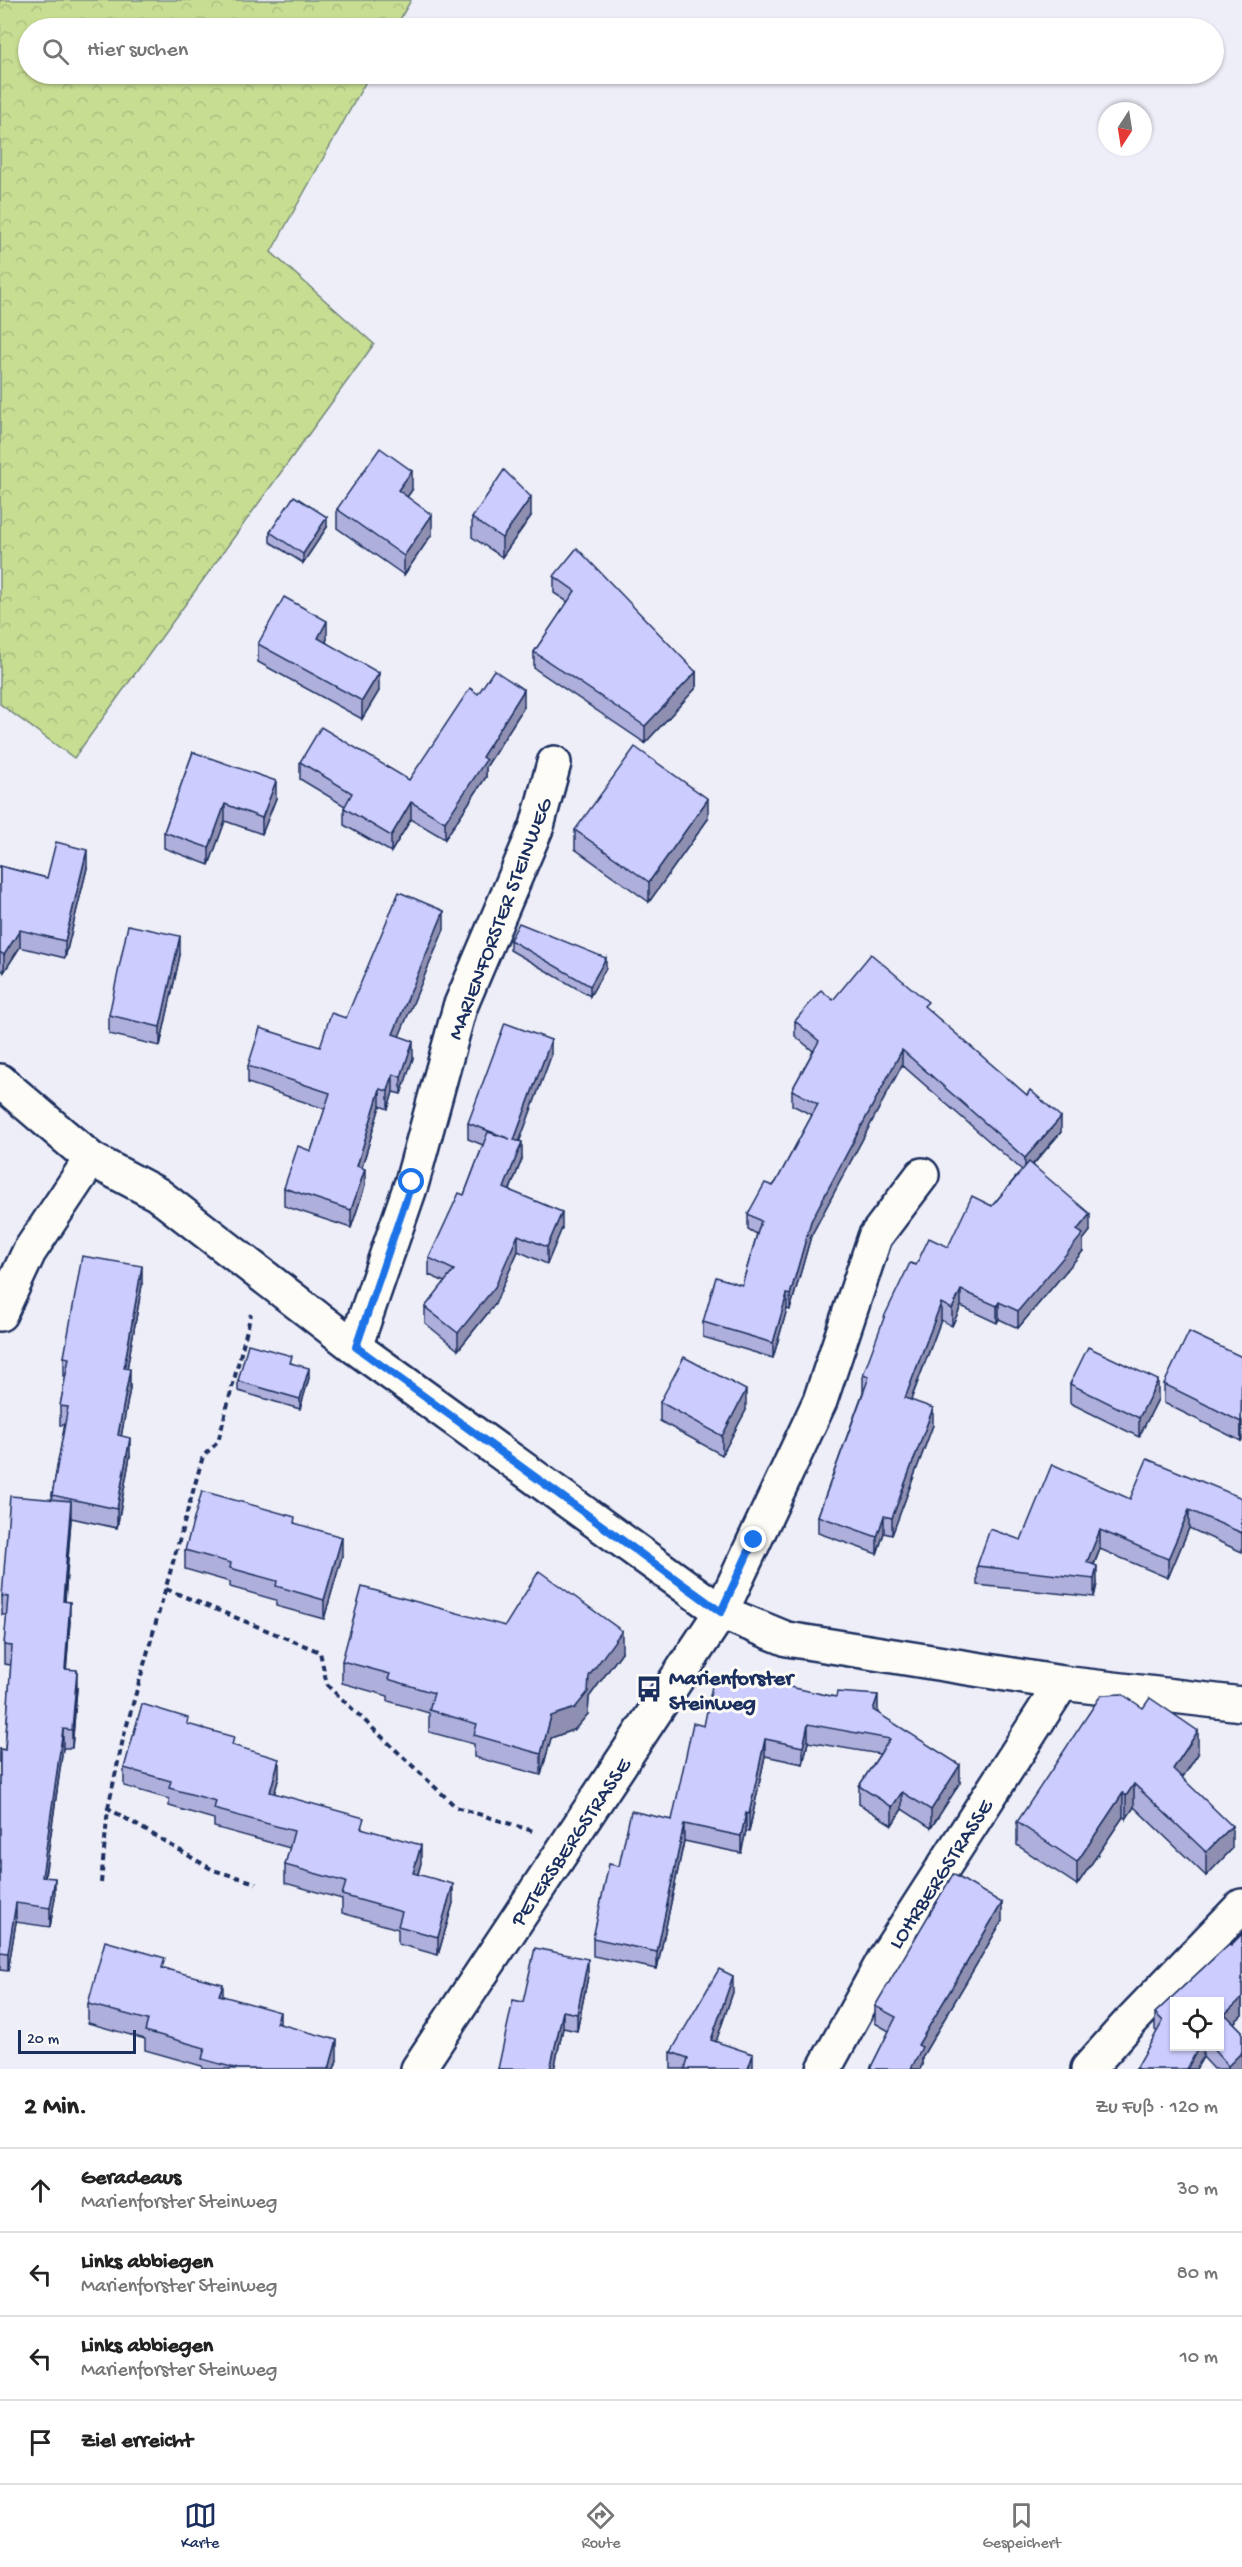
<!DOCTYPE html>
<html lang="de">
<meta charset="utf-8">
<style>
body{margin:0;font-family:"Gochi Hand",sans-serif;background:#f6f6f6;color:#222}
.controls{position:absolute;right:18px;bottom:18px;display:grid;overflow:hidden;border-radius:0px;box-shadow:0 2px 4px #0004}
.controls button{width:54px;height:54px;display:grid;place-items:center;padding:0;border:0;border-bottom:2px solid #e0e0e0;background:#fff;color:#222;font:30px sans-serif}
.compass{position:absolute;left:1098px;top:102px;width:54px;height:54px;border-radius:50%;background:#fff;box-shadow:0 2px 4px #0004;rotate:192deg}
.scale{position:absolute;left:18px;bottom:15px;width:118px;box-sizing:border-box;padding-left:6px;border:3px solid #1b2f5e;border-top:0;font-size:16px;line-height:21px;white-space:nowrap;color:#1b2f5e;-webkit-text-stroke:4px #fdfcf7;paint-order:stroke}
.stop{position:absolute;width:18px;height:18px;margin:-14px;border:4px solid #1a73e8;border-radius:50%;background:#fff}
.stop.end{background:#1a73e8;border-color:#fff;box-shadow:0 2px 6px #0008}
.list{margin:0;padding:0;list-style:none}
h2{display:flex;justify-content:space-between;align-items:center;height:78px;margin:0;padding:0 24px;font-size:26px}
h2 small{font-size:20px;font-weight:400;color:#767676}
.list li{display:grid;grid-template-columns:39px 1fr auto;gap:18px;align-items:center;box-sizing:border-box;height:84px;padding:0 24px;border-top:2px solid #e0e0e0}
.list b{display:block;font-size:22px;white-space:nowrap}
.list p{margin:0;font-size:20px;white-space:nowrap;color:#767676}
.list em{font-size:20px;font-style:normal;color:#767676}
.icon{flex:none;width:33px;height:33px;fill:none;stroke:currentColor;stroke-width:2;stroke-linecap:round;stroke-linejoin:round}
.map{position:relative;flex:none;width:1242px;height:2069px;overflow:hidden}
.search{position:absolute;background:#fff;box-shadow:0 2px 4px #0004;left:18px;right:18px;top:18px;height:66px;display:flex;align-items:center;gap:15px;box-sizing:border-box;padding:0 21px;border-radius:33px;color:#767676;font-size:22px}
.sheet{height:414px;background:#fff}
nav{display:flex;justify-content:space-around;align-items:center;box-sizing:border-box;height:84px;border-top:2px solid #e0e0e0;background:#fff;font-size:16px;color:#767676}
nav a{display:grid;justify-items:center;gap:3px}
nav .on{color:#1b2f5e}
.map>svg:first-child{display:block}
</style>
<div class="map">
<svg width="1242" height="2069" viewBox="0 0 1242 2069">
<defs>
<pattern id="forest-crowns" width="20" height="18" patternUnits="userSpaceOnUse" patternTransform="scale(1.5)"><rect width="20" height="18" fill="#c7dd92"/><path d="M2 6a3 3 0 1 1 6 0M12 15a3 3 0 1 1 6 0" fill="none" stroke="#aabe80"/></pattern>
</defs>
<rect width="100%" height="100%" fill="#eeeef9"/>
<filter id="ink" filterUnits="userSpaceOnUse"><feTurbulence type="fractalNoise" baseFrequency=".0167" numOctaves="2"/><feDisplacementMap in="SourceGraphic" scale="12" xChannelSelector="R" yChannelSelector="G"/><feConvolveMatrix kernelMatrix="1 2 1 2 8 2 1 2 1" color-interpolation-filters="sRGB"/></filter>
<g filter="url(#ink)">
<polygon fill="url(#forest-crowns)" stroke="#718678" stroke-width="1.5" points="0,0 411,0 395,28 28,28 28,74 370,74 271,252 374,344 74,758 0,704"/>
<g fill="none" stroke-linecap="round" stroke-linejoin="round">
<g stroke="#1b2f5e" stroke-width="38">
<g id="minor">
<polyline points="0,1081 91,1159 157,1194 355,1347 721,1612 787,1639 1062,1683 1242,1704"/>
<polyline points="0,1314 29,1252 91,1159"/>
<polyline points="355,1347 412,1182 460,1007 537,826 554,763"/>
<polyline points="418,2069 721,1612 820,1401 875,1237 922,1175"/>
<polyline points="824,2069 885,1958 1062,1683"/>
<polyline points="1088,2069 1129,2023 1242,1906"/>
</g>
</g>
<g stroke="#1b2f5e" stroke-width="4" stroke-dasharray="6 4.5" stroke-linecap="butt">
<polyline points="166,1589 320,1652 327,1685 456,1807 533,1831"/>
<polyline points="108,1808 123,1739 203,1456 218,1442 251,1314"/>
<polyline points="101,1883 108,1808 213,1870 256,1883"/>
</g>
<use href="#minor" stroke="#fdfcf7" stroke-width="33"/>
</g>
<g fill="#afafdb" stroke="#1b2f5e" stroke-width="1.5" fill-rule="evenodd">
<polygon points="412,490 407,497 432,534 404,575 337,528 337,509"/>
<polygon points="531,516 502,557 472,537 472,518"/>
<polygon points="327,527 303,563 270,542 270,532"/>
<polygon points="554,576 696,672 696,688 645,743 534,668 534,652 568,602 554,593"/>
<polygon points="327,639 326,642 379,691 362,719 258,662 258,644"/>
<polygon points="478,694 524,707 486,767 486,777 445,839 411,819 391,852 344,825 344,808 345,806 300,779 300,762 409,780"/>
<polygon points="193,752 276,798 262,834 225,821 209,865 164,848 164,832"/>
<polygon points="708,819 649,902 575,849 575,830"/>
<polygon points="0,866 47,878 87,868 65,958 20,947 4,972 0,969"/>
<polygon points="444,929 399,1036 413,1058 401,1094 393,1092 388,1109 380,1106 362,1167 365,1186 351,1228 284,1206 284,1188 311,1151 325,1109 248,1083 248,1066 320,1047 346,1018"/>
<polygon points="510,940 606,968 590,996 510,950"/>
<polygon points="180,955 160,1046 109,1034 109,1015"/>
<polygon points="833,1000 928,1010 1061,1132 1033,1165 1090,1231 1083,1240 1083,1251 1018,1328 999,1319 997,1323 961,1306 952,1326 941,1320 911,1400 933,1425 892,1535 884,1533 877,1554 818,1533 818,1516 863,1392 863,1375 916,1265 948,1247 992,1206 1022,1170 902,1065 811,1236 790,1310 787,1309 773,1358 703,1337 703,1322 742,1285 757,1234 748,1229 748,1214 776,1182 812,1115 792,1105 792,1090 813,1051 795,1036 795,1021"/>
<polygon points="551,1056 519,1142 522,1159 510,1190 562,1228 547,1264 518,1251 495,1304 458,1350 425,1323 425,1307 445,1282 429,1275 429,1258 464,1195 483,1145 468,1139 468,1123"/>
<polygon points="142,1285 127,1368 130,1388 121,1436 130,1456 117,1528 71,1518 65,1602 70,1621 66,1669 77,1688 72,1748 63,1748 45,1877 55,1897 50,1927 16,1922 8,1971 0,1970 0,1749 5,1750 11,1665 4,1664 4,1645 7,1615 2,1615 2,1596 52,1500 52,1495 65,1425 60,1425 60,1406 66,1376 64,1376 64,1357"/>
<polygon points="1242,1357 1241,1441 1164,1403 1164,1384"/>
<polygon points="292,1363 309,1378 300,1409 238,1391 238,1381"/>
<polygon points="1070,1384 1158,1399 1139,1437 1070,1403"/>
<polygon points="660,1402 746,1410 722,1455 660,1421"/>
<polygon points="1242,1498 1242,1552 1189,1528 1168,1578 1100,1549 1094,1565 1097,1584 1094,1597 977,1585 977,1566 1021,1540 1130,1499"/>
<polygon points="295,1523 342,1556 324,1619 276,1606 276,1600 230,1587 230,1582 185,1569 185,1550"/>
<polygon points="505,1626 622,1652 589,1697 588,1714 575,1729 551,1738 541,1775 474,1757 474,1744 429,1732 429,1713 388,1701 388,1696 342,1683 342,1661"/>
<polygon points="878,1713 960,1783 931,1828 902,1809 892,1825 859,1804 859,1786 880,1754 808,1742 803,1764 765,1756 749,1832 746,1831 741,1853 684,1841 657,1969 593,1956 593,1938 619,1866 672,1820 704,1726"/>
<polygon points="188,1725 234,1746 279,1777 274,1793 364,1829 421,1863 418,1874 453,1903 438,1955 398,1944 398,1929 342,1913 342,1899 285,1883 285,1865 290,1848 214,1827 214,1819 169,1806 169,1799 124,1786 124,1768"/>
<polygon points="1198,1754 1182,1778 1232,1849 1206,1876 1134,1807 1126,1819 1123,1817 1077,1885 1017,1845 1017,1822"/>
<polygon points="1002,1921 922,2057 922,2065 920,2069 870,2069 889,2031 875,2023 875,2006"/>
<path d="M 1242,1934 L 1242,2015 L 1234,2023 L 1242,2031 L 1242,2069 L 1214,2069 L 1203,2057 L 1196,2069 L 1136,2069 L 1157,2032 L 1155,2030 L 1155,2013 L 1229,1944 L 1231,1945 ZM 1174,2001 L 1220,2001 L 1220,2046 L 1174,2046 Z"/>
<polygon points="165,1968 280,2024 337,2060 334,2069 202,2069 202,2066 145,2050 145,2039 88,2023 88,2004"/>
<polygon points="588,1976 577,2031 563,2028 554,2069 498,2069 523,2002"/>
<polygon points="733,1992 716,2041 753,2069 671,2069 671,2052"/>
</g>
<g fill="#8f8fb2" stroke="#1b2f5e" stroke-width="1.5">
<polygon points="412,471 412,490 398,510 398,490"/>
<polygon points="531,497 531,516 502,557 502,538"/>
<polygon points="432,515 432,534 404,575 404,556"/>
<polygon points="327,517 327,527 303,563 303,554"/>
<polygon points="327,621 327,639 318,656 318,638"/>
<polygon points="696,672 696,688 645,743 645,726"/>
<polygon points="379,673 379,691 362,719 362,701"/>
<polygon points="524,690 524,707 486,767 486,777 445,839 445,822 482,757"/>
<polygon points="276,781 276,798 262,834 262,818"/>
<polygon points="708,799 708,819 649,902 649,882"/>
<polygon points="411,802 411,819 391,852 391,836"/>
<polygon points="225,804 225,821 209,865 209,848"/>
<polygon points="87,850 87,868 65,958 65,941"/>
<polygon points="444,911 444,929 393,1051 393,1034"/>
<polygon points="20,930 20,947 4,972 4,955"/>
<polygon points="180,936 180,955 160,1046 160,1027"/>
<polygon points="606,958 606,968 590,996 590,986"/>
<polygon points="551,1040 551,1056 514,1156 514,1140"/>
<polygon points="413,1041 413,1058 401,1094 401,1077"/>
<polygon points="902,1050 902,1065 811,1236 790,1310 790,1295 811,1221"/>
<polygon points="393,1074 393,1092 388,1109 388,1091"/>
<polygon points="380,1089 380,1106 357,1184 357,1166"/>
<polygon points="1061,1117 1061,1132 1025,1173 1025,1158"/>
<polygon points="522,1142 522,1159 504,1204 504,1188"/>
<polygon points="365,1169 365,1186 351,1228 351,1210"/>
<polygon points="562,1212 562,1228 547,1264 547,1247"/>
<polygon points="1090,1214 1090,1231 1083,1240 1083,1251 1018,1328 1018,1311 1077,1230"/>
<polygon points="518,1235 518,1251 495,1304 458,1350 458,1333"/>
<polygon points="142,1266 142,1285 124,1386 124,1368"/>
<polygon points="961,1290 961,1306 952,1326 952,1309"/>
<polygon points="787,1294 787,1309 773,1358 773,1343"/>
<polygon points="999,1302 999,1319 997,1323 997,1306"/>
<polygon points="941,1303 941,1320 905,1415 905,1398"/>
<polygon points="309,1368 309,1378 300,1409 300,1399"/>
<polygon points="130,1369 130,1388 118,1454 118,1435"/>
<polygon points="1158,1380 1158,1399 1139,1437 1139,1418"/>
<polygon points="746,1390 746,1410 722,1455 722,1436"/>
<polygon points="933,1408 933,1425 892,1535 892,1518"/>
<polygon points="1242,1421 1242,1440 1241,1441 1241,1422"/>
<polygon points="130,1438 130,1456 117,1528 117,1509"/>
<polygon points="71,1501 71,1520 63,1620 63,1601"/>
<polygon points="1189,1510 1189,1528 1168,1578 1168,1559"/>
<polygon points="884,1516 884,1533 877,1554 877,1537"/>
<polygon points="1100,1530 1100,1549 1088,1578 1087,1562"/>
<polygon points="342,1537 342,1556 324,1619 324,1600"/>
<polygon points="1097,1566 1097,1584 1094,1597 1094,1579"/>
<polygon points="70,1602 70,1621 65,1687 65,1669"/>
<polygon points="622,1631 622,1652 589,1697 588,1714 575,1729 551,1738 541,1775 541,1754 551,1716"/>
<polygon points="77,1670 77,1688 72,1748 72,1730"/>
<polygon points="878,1695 878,1713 873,1728 873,1710"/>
<polygon points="808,1724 808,1742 803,1764 803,1747"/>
<polygon points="63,1729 63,1748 42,1895 42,1877"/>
<polygon points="1198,1731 1198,1754 1173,1792 1173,1769"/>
<polygon points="765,1739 765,1756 749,1832 749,1814"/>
<polygon points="279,1759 279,1777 270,1810 270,1792"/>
<polygon points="960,1765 960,1783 931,1828 931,1810"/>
<polygon points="1134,1784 1134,1807 1126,1819 1126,1796"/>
<polygon points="902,1792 902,1809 892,1825 892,1807"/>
<polygon points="1123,1793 1123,1817 1077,1885 1077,1862"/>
<polygon points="746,1813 746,1831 741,1853 741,1836"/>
<polygon points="684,1824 684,1841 657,1969 657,1952"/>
<polygon points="1232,1826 1232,1849 1206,1876 1206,1852"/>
<polygon points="421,1845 421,1863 413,1891 413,1873"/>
<polygon points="55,1878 55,1897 50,1927 50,1908"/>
<polygon points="453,1884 453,1903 438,1955 438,1937"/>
<polygon points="16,1903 16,1922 8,1971 8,1953"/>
<polygon points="1002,1903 1002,1921 922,2057 922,2065 920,2069 911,2069 918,2045"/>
<polygon points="588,1959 588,1976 577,2031 577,2014"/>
<polygon points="733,1976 733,1992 711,2056 711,2040"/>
<polygon points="223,1984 223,2004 219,1995"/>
<polygon points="1242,1998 1242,2015 1225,2031 1225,2014"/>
<polygon points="563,2011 563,2028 554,2069 550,2069"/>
<polygon points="280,2012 280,2031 276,2023"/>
<polygon points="337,2040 337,2060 334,2069 329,2069"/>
<polygon points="1199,2046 1203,2046 1203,2057 1196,2069 1187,2069"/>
<polygon points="1242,2052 1242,2069 1228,2069 1228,2066"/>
<polygon points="753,2054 753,2069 748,2069"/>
</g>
<g fill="#ccf" stroke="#1b2f5e" stroke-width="1.5">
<polygon points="380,448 412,471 398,490 432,515 404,556 337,509"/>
<polygon points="504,470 531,497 502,538 472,518"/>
<polygon points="294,496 327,517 303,554 270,532"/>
<polygon points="577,548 696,672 645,726 534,652 575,591 554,576"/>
<polygon points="284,597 327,621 318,638 379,673 362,701 258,644"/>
<polygon points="494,670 524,690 482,757 486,760 445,822 411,802 391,836 344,808 352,793 300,762 321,727 409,780 470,688 478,694"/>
<polygon points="635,747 708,799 649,882 575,830"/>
<polygon points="193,752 276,781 262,818 225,804 209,848 164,832"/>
<polygon points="56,842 87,850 65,941 20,930 4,955 0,952 0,866 47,878"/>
<polygon points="399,892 444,911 393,1034 413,1041 401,1077 393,1074 388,1091 380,1089 357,1166 365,1169 351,1210 284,1188 298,1146 311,1151 330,1093 248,1066 260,1028 320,1047 331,1013 346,1018"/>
<polygon points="519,923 606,958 590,986 510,940"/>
<polygon points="128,925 180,936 160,1027 109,1015"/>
<polygon points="871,954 928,1002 924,1006 1027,1095 1030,1090 1061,1117 1025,1158 902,1050 811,1221 790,1295 787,1294 773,1343 703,1322 716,1277 742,1285 761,1221 748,1214 765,1183 773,1186 776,1182 818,1104 792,1090 819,1041 795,1021 821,990 833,1000"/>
<polygon points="505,1023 551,1040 514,1140 522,1142 504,1188 562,1212 547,1247 518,1235 495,1287 458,1333 425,1307 454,1270 429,1258 459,1193 464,1195 488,1132 510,1139 468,1123"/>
<polygon points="1029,1162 1090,1214 1077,1230 1083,1234 1018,1311 999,1302 997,1306 961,1290 952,1309 941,1303 905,1398 933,1408 892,1518 884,1516 877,1537 818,1516 869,1377 863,1375 885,1315 910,1263 916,1265 929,1238 948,1247 972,1196 992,1206"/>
<polygon points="82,1256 142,1266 124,1368 130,1369 118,1435 130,1438 117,1509 52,1495 68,1407 60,1406 69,1358 64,1357"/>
<polygon points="1189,1332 1242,1357 1241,1422 1164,1384"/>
<polygon points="248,1344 292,1356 290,1363 309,1368 300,1399 238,1381"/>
<polygon points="1088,1347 1158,1380 1139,1418 1070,1384"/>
<polygon points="684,1357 746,1390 722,1436 660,1402"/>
<polygon points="1147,1459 1242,1498 1242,1533 1189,1510 1168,1559 1100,1530 1087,1562 1097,1566 1094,1579 977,1566 990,1529 1021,1540 1052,1464 1130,1499"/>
<polygon points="202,1491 295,1517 294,1523 342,1537 324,1600 276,1586 277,1581 230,1568 231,1563 185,1550"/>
<polygon points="10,1496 71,1501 63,1601 70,1602 65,1669 77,1670 72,1730 63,1729 42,1877 55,1878 50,1908 16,1903 8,1953 0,1952 0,1749 5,1750 12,1646 4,1645 8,1597 2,1596"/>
<polygon points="539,1571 622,1631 589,1676 588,1692 575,1708 551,1716 541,1754 474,1735 477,1724 429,1710 434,1693 388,1679 390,1674 342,1661 362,1587 505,1626"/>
<polygon points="739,1676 836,1697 837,1692 878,1695 873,1710 960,1765 931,1810 902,1792 892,1807 859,1786 890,1739 808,1724 803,1747 765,1739 749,1814 746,1813 741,1836 684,1824 657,1952 593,1938 609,1864 619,1866 631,1811 672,1820 693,1723 704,1726 713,1681 737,1686"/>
<polygon points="1122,1694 1143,1708 1150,1698 1198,1731 1173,1769 1232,1826 1206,1852 1134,1784 1126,1796 1123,1793 1077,1862 1017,1822 1101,1695"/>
<polygon points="142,1704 188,1718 187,1724 234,1737 232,1745 279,1759 270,1792 364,1818 361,1828 421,1845 413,1873 453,1884 438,1937 398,1926 402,1912 342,1895 346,1882 285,1865 294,1831 214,1809 216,1801 169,1788 171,1781 124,1768"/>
<polygon points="953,1874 1002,1903 918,2045 922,2047 911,2069 870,2069 896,2017 875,2006"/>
<polygon points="1242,1934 1242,1998 1225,2014 1242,2031 1242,2052 1228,2066 1210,2046 1220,2046 1220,2001 1174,2001 1174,2046 1199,2046 1187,2069 1136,2069 1163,2021 1155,2013 1229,1944 1231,1945"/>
<polygon points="105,1941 165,1958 162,1968 223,1984 219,1995 280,2012 276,2023 337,2040 329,2069 238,2069 202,2059 205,2048 145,2031 148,2020 88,2004"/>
<polygon points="535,1948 588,1959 577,2014 563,2011 550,2069 498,2069 513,2000 523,2002"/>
<polygon points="719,1969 733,1976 711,2040 753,2054 748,2069 685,2069 688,2058 671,2052"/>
</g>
</g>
<g fill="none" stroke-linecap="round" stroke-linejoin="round" filter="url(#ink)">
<polyline stroke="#1a73e8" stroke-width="8" points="412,1182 356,1347 721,1612 754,1540"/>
</g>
<defs>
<g id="bus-bare" transform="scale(2.07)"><path d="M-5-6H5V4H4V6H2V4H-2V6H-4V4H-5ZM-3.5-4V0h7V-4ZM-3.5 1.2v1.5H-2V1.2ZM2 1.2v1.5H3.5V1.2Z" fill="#1b2f5e" stroke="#fdfcf7" stroke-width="2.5" paint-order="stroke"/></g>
</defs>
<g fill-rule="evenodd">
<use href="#bus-bare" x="649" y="1689"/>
</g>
<g text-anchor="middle" stroke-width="6" stroke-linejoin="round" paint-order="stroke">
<g font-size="22" fill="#1b2f5e" stroke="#fdfcf7">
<text transform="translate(498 918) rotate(-69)" y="8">MARIENFORSTER STEINWEG</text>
<text transform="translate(569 1841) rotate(-56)" y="8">PETERSBERGSTRASSE</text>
<text transform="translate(939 1873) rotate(-57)" y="8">LOHRBERGSTRASSE</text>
</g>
<g font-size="22" font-weight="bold" fill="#1b2f5e" stroke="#fdfcf7" text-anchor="start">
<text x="669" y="1684">Marienforster<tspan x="669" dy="25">Steinweg</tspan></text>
</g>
</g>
</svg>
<div class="controls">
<button><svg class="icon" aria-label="locate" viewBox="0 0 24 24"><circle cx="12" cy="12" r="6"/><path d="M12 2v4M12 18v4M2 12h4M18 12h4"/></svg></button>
</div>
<svg class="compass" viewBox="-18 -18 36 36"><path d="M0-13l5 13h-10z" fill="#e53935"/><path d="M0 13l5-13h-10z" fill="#767676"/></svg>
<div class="scale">20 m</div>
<div class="stop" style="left:412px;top:1182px"></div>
<div class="stop end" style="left:754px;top:1540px"></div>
<div class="search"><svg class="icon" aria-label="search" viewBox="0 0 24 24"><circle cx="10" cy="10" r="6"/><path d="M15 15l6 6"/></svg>Hier suchen</div>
</div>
<section class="sheet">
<h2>2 Min.<small>Zu Fuß · 120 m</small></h2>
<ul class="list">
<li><svg class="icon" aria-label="ahead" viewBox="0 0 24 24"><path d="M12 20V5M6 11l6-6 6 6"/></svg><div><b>Geradeaus</b><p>Marienforster Steinweg</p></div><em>30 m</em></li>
<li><svg class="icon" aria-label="left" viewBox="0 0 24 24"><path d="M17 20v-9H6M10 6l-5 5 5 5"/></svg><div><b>Links abbiegen</b><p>Marienforster Steinweg</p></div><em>80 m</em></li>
<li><svg class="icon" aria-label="left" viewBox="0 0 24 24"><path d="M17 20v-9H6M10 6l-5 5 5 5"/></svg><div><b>Links abbiegen</b><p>Marienforster Steinweg</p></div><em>10 m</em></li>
<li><svg class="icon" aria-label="arrive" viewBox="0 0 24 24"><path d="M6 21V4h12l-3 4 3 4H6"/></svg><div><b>Ziel erreicht</b></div></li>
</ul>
</section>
<nav>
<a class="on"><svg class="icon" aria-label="map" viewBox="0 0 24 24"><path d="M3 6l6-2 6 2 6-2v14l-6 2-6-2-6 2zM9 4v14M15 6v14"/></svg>Karte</a>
<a><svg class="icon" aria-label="directions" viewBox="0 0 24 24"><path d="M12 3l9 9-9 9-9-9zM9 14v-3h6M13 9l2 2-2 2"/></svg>Route</a>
<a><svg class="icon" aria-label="saved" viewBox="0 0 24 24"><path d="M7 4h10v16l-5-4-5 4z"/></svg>Gespeichert</a>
</nav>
